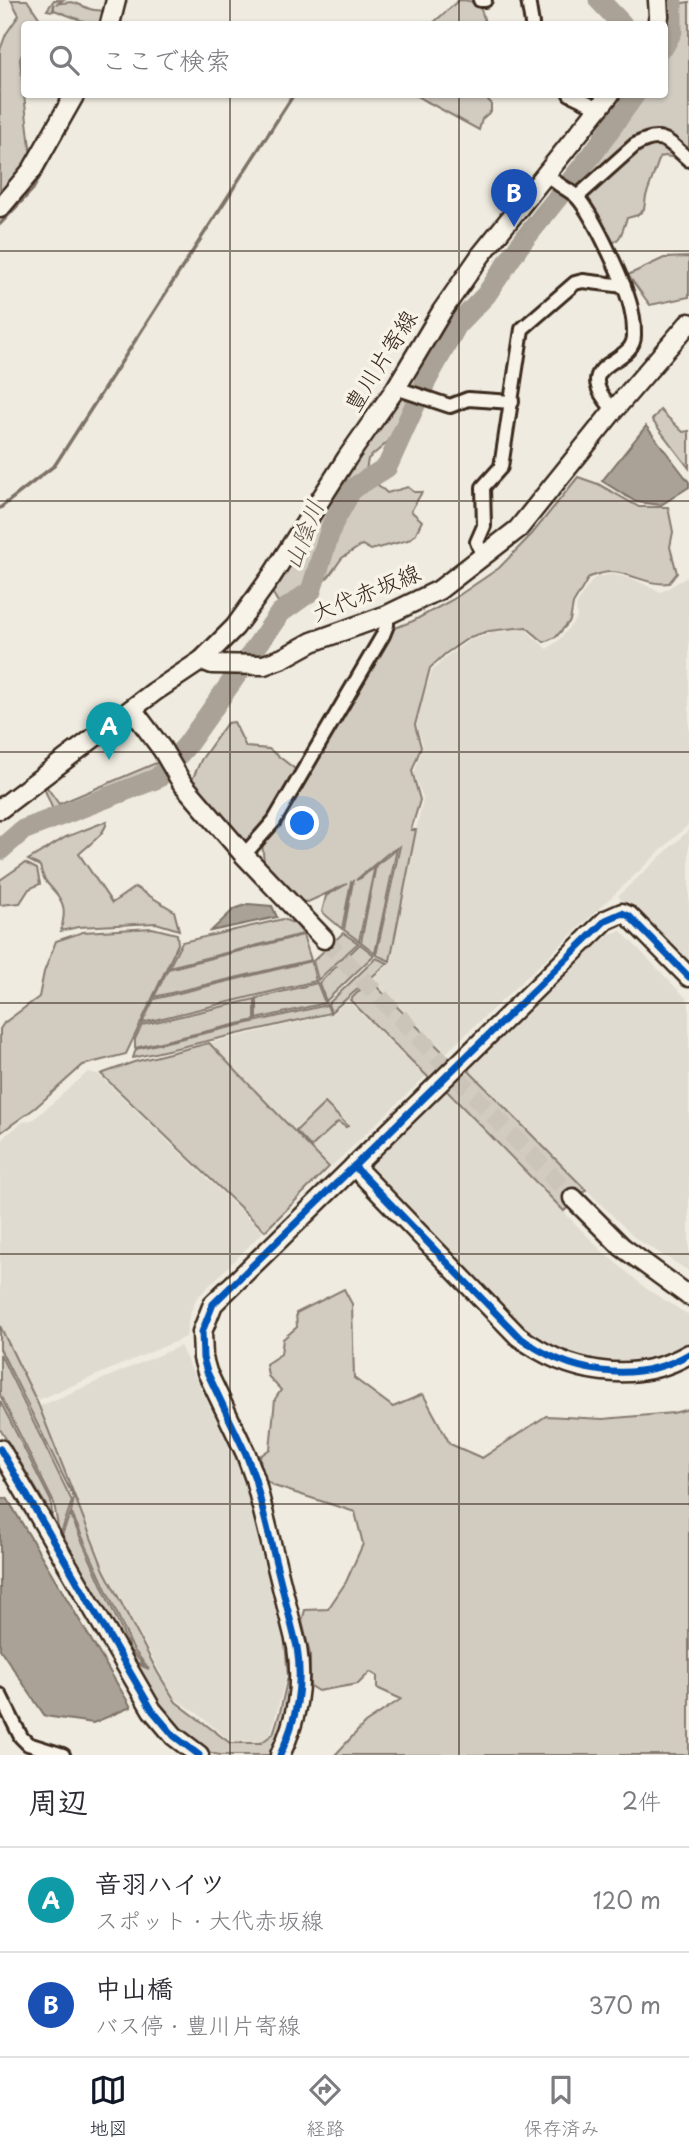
<!DOCTYPE html>
<html lang="ja">
<meta charset="utf-8">
<style>
body{margin:0;font-family:"Playpen Sans","Klee One",sans-serif;background:#f2f2f3;color:#2b2b33}
.you{position:absolute;left:303px;top:824px;width:24px;height:24px;margin:-18px;border:5px solid #fff;border-radius:50%;background:#1a73e8;box-shadow:0 0 0 10px #1a73e833}
.badge{display:grid;place-items:center;width:46px;height:46px;border-radius:50%;background:#111827;color:#fff;font-size:23px;font-weight:700}
.pin{position:absolute;translate:-50% -58px;filter:drop-shadow(0 2px 4px #0008)}
.pin::after{content:'';position:absolute;top:37px;width:24px;height:21px;background:inherit;clip-path:polygon(0 0,100% 0,50% 100%)}
.list{margin:0;padding:0;list-style:none}
h2{display:flex;justify-content:space-between;align-items:center;height:91px;margin:0;padding:0 28px;font-size:30px}
h2 small{font-size:23px;font-weight:400;color:#7c7c81}
.list li{display:grid;grid-template-columns:46px 1fr auto;gap:21px;align-items:center;box-sizing:border-box;height:105px;padding:0 28px;border-top:2px solid #e1e1e2}
.list b{display:block;font-size:26px;white-space:nowrap}
.list p{margin:0;font-size:23px;white-space:nowrap;color:#7c7c81}
.list em{font-size:23px;font-style:normal;color:#7c7c81}
.icon{flex:none;width:38px;height:38px;fill:none;stroke:currentColor;stroke-width:2;stroke-linecap:round;stroke-linejoin:round}
.map{position:relative;flex:none;width:689px;height:1755px;overflow:hidden}
.search{position:absolute;background:#fff;box-shadow:0 2px 5px #0004;left:21px;right:21px;top:21px;height:77px;display:flex;align-items:center;gap:18px;box-sizing:border-box;padding:0 24px;border-radius:7px;color:#7c7c81;font-size:26px}
.sheet{height:301px;background:#fff}
nav{display:flex;justify-content:space-around;align-items:center;box-sizing:border-box;height:98px;border-top:2px solid #e1e1e2;background:#fff;font-size:19px;color:#7c7c81}
nav a{display:grid;justify-items:center;gap:4px}
nav .on{color:#111827}
.map>svg:first-child{display:block}
</style>
<div class="map">
<svg width="689" height="1755" viewBox="0 0 689 1755">
<rect width="100%" height="100%" fill="#efebe0"/>
<filter id="ink" filterUnits="userSpaceOnUse"><feTurbulence type="fractalNoise" baseFrequency=".0143" numOctaves="2"/><feDisplacementMap in="SourceGraphic" scale="14" xChannelSelector="R" yChannelSelector="G"/><feConvolveMatrix kernelMatrix="1 2 1 2 8 2 1 2 1" color-interpolation-filters="sRGB"/></filter>
<g filter="url(#ink)">
<g fill="#e0dbd0">
<polygon points="611,574 633,579 661,592 689,576 689,824 446,1053 372,979 392,962 396,926 423,798 414,774 423,745 417,726 420,706 432,671 446,657 470,640 492,633 524,628 547,649 558,641 577,618 576,606 583,593 594,578"/>
<polygon points="689,830 689,970 618,896"/>
<polygon points="621,931 689,1001 689,1271 635,1238 467,1071 609,934"/>
<polygon points="347,1000 426,1076 331,1167 210,1043 332,1014"/>
<polygon points="88,1072 98,1074 263,1232 196,1299 189,1316 186,1337 36,1401 0,1326 0,1145 6,1135 23,1122 34,1119"/>
<polygon points="443,1088 602,1251 648,1290 689,1315 689,1343 673,1353 649,1359 620,1363 594,1362 565,1355 526,1333 372,1173 371,1157"/>
<polygon points="180,1346 248,1484 284,1636 287,1672 271,1734 261,1742 230,1741 197,1713 174,1698 105,1570 38,1407"/>
</g>
<g fill="#d1cbc0" stroke="#867a6f" stroke-width="2">
<polygon points="11,0 27,0 42,22 40,24 24,24 24,51 20,59 31,156 23,170 0,196 0,50 6,34 19,15"/>
<path d="M 54,0 L 63,0 L 56,4 C 75,0 74,3 90,9 C 96,11 102,10 108,11 L 105,24 L 91,24 L 54,10 L 54,4 L 53,11 L 47,10 Z"/>
<path d="M 459,0 C 478,0 482,6 485,24 L 436,24 L 433,23 Z"/>
<path d="M 689,2 L 689,156 C 668,134 662,119 631,141 L 576,191 L 574,188 L 641,95 L 664,94 L 665,55 L 675,33 L 676,4 Z"/>
<polygon points="415,95 483,95 491,103 491,111 482,119 479,130"/>
<path d="M 663,141 L 681,159 L 665,156 L 660,157 L 646,196 L 644,209 L 638,215 L 627,218 C 622,230 623,240 608,245 L 581,197 L 637,148 Z"/>
<polygon points="689,257 689,297 650,305 628,275 664,258"/>
<polygon points="397,393 414,399 390,440 368,459 365,476 348,490 330,523 311,585 293,598 278,602 272,592 273,584"/>
<polygon points="660,410 683,432 689,431 689,468 652,420"/>
<path d="M 578,477 L 598,484 L 639,507 L 668,507 L 673,532 L 670,547 L 677,573 L 669,583 C 648,586 633,573 612,572 C 605,571 596,575 589,577 L 573,604 L 570,621 L 556,637 L 544,642 L 526,627 L 489,631 L 470,637 L 445,654 L 430,668 L 415,725 L 421,747 L 412,771 L 420,800 L 411,830 L 416,830 L 390,961 L 376,955 L 400,846 L 387,854 L 356,880 L 361,878 L 375,866 L 359,941 L 344,930 L 353,881 L 351,882 L 342,929 L 322,912 L 326,896 L 347,884 L 308,902 L 299,901 L 264,863 L 262,842 L 284,818 L 392,629 L 413,621 L 452,600 L 499,568 L 532,534 Z"/>
<polygon points="375,482 387,493 408,487 414,492 422,492 411,511 422,521 415,535 408,540 371,550 362,545 342,558 329,576 316,588 343,516 358,497"/>
<path d="M 234,722 L 246,747 L 269,749 L 295,769 L 298,775 C 286,794 267,837 243,842 L 192,780 L 201,760 L 227,723 Z"/>
<polygon points="156,763 160,771 145,779 55,815 44,788 46,786 59,804"/>
<path d="M 107,821 C 105,835 89,844 79,854 L 112,903 L 135,887 L 174,911 L 179,930 L 156,923 L 78,927 L 61,931 C 63,921 66,910 61,901 C 54,886 45,888 40,866 L 28,860 L 66,837 Z"/>
<polygon points="397,849 375,953 361,942 376,865"/>
<polygon points="25,863 37,869 40,884 29,889 20,903 0,905 0,880"/>
<polygon points="283,919 296,924 303,934 169,967 182,942"/>
<polygon points="152,928 177,934 178,944 126,1054 83,1065 35,1108 0,1133 0,1029 4,1023 39,997 44,972 56,941 83,932"/>
<polygon points="343,933 358,943 318,980 313,961"/>
<polygon points="303,935 311,960 154,997 168,969"/>
<polygon points="360,944 374,955 326,1001 319,983"/>
<polygon points="376,958 388,963 331,1012 328,1004"/>
<polygon points="311,961 316,981 142,1023 154,999"/>
<polygon points="370,980 450,1059 430,1079 350,1000"/>
<polygon points="317,983 325,1003 257,1019 257,998"/>
<polygon points="255,999 255,1020 135,1048 135,1039 142,1025"/>
<polygon points="327,1005 330,1013 133,1058 136,1049"/>
<polygon points="209,1043 329,1167 265,1231 101,1074 134,1062"/>
<polygon points="464,1066 586,1190 564,1211 443,1087"/>
<polygon points="325,1103 348,1126 346,1127 338,1122 311,1147 296,1131"/>
<polygon points="344,1289 352,1304 354,1378 393,1407 423,1394 450,1444 482,1458 546,1416 603,1419 673,1413 689,1409 689,1755 335,1755 365,1723 401,1699 377,1688 377,1676 370,1672 358,1684 318,1691 310,1686 310,1654 302,1621 305,1610 328,1609 346,1582 363,1544 355,1512 274,1486 262,1478 260,1456 270,1449 275,1399 281,1390 268,1376 266,1364 281,1354 283,1339 297,1327 296,1313"/>
<path d="M 0,1326 L 38,1404 L 104,1570 L 158,1673 L 176,1702 L 230,1743 L 261,1743 L 273,1734 L 280,1712 L 288,1676 L 285,1643 C 294,1693 292,1710 270,1755 C 254,1755 237,1755 220,1755 C 185,1751 149,1689 131,1661 L 149,1669 L 133,1649 L 71,1512 L 74,1498 L 0,1349 Z"/>
<polygon points="0,1354 72,1501 61,1533 58,1527 54,1503 0,1395"/>
<polygon points="0,1401 51,1501 52,1515 0,1429"/>
<polygon points="70,1514 131,1651 145,1666 131,1660 120,1644 62,1535"/>
</g>
<g fill="#aaa296" stroke="#7e7266" stroke-width="2">
<polygon points="646,426 689,482 689,487 661,505 636,502 602,481"/>
<polygon points="248,904 272,906 277,917 211,931 234,909"/>
<polygon points="0,1497 3,1499 7,1498 131,1707 93,1723 45,1716 0,1649"/>
</g>
<g fill="none" stroke-linecap="round" stroke-linejoin="round">
<g stroke="#7e7266" stroke-width="3.5">
<polyline points="0,224 33,189 85,94"/>
<polyline points="0,508 55,465 294,94"/>
</g>
<g stroke="#aaa296" stroke-width="21">
<polyline points="599,0 622,24"/>
<polyline points="664,46 672,31 672,0"/>
<polyline points="0,850 23,830 158,778 187,745 280,613 311,591 332,525 352,489 387,467 426,381 457,325 486,295 519,246 594,152 635,94"/>
</g>
<polyline stroke="#cbc4b9" stroke-width="18" stroke-dasharray="18 9" stroke-linecap="butt" points="324,939 573,1198"/>
<g stroke="#3b2a1e" stroke-width="18">
<g id="street">
<polyline points="480,0 485,0"/>
<polyline points="528,0 532,24"/>
<polyline points="570,94 599,108"/>
<path d="M 548,174 C 555,185 568,188 577,197 C 594,216 628,288 632,313 C 634,320 634,328 634,335 C 635,367 566,360 614,410"/>
<path d="M 577,197 L 635,145 C 664,129 669,143 689,160"/>
<polyline points="396,388 450,406 468,399 512,402"/>
<polyline points="483,556 477,542 484,526 483,487 501,467 522,329 575,283 583,281 624,286"/>
<polyline points="244,855 274,821 383,635 387,625 387,615"/>
<polyline points="0,1695 21,1737 28,1744 63,1755"/>
</g>
</g>
<g stroke="#3b2a1e" stroke-width="23">
<g id="secondary">
<polyline points="110,24 116,0"/>
<polyline points="657,24 659,16 658,0"/>
<polyline points="0,208 32,170 75,94"/>
<polyline points="202,660 212,664 264,665 283,658 312,642 387,615 439,590 518,529 614,410 689,323"/>
<polyline points="132,709 162,749 182,783 244,855 324,939"/>
<polyline points="0,809 154,692 202,660 235,627 271,577 347,458 396,388 442,311 481,255 610,94"/>
<path d="M 354,1166 L 518,1336 C 567,1373 634,1386 689,1354"/>
<polyline points="573,1198 622,1247 689,1296"/>
<polyline points="0,1449 152,1710 174,1736 199,1755"/>
<path d="M 280,1755 C 297,1719 303,1686 297,1647 L 255,1479 L 246,1454 L 207,1372 L 203,1358 L 202,1332 L 213,1304 L 606,920 L 622,913 L 629,916 L 689,977"/>
</g>
</g>
<use href="#street" stroke="#f7f3e8" stroke-width="12"/>
<use href="#secondary" stroke="#f7f3e8" stroke-width="18"/>
<g stroke="#f7f3e8" stroke-width="11">
<g id="cycleway">
<path d="M 354,1166 L 518,1336 C 567,1373 634,1386 689,1354"/>
<polyline points="0,1449 152,1710 174,1736 199,1755"/>
<path d="M 280,1755 C 297,1719 303,1686 297,1647 L 255,1479 L 246,1454 L 207,1372 L 203,1358 L 202,1332 L 213,1304 L 606,920 L 622,913 L 629,916 L 689,977"/>
</g>
</g>
<use href="#cycleway" stroke="#0057b8" stroke-width="7"/>
</g>
</g>
<path fill="none" stroke="#3b2a1e" stroke-width="2" stroke-opacity="0.55" d="M 230,0 L 230,24M 459,0 L 459,24M 230,94 L 230,1755M 459,94 L 459,1755M 0,251 L 689,251M 0,501 L 689,501M 0,752 L 689,752M 0,1003 L 689,1003M 0,1254 L 689,1254M 0,1504 L 689,1504"/>
<g text-anchor="middle" stroke-width="7" stroke-linejoin="round" paint-order="stroke">
<g font-size="23" fill="#3b2a1e" stroke="#f7f3e8">
<text transform="translate(381 361) rotate(-58)" y="8">豊川片寄線</text>
<text transform="translate(366 593) rotate(-22)" y="8">大代赤坂線</text>
</g>
<g font-size="24" font-style="italic" fill="#625448" stroke="#f7f3e8">
<text transform="translate(304 535) rotate(-69)" y="8">山陰川</text>
</g>
</g>
</svg>
<div class="you"></div>
<div class="pin badge" style="left:109px;top:760px;background:#0f9aa8">A</div>
<div class="pin badge" style="left:514px;top:227px;background:#1a4fb4">B</div>
<div class="search"><svg class="icon" aria-label="search" viewBox="0 0 24 24"><circle cx="10" cy="10" r="6"/><path d="M15 15l6 6"/></svg>ここで検索</div>
</div>
<section class="sheet">
<h2>周辺<small>2件</small></h2>
<ul class="list">
<li><span class="badge" style="background:#0f9aa8">A</span><div><b>音羽ハイツ</b><p>スポット · 大代赤坂線</p></div><em>120 m</em></li>
<li><span class="badge" style="background:#1a4fb4">B</span><div><b>中山橋</b><p>バス停 · 豊川片寄線</p></div><em>370 m</em></li>
</ul>
</section>
<nav>
<a class="on"><svg class="icon" aria-label="map" viewBox="0 0 24 24"><path d="M3 6l6-2 6 2 6-2v14l-6 2-6-2-6 2zM9 4v14M15 6v14"/></svg>地図</a>
<a><svg class="icon" aria-label="directions" viewBox="0 0 24 24"><path d="M12 3l9 9-9 9-9-9zM9 14v-3h6M13 9l2 2-2 2"/></svg>経路</a>
<a><svg class="icon" aria-label="saved" viewBox="0 0 24 24"><path d="M7 4h10v16l-5-4-5 4z"/></svg>保存済み</a>
</nav>
